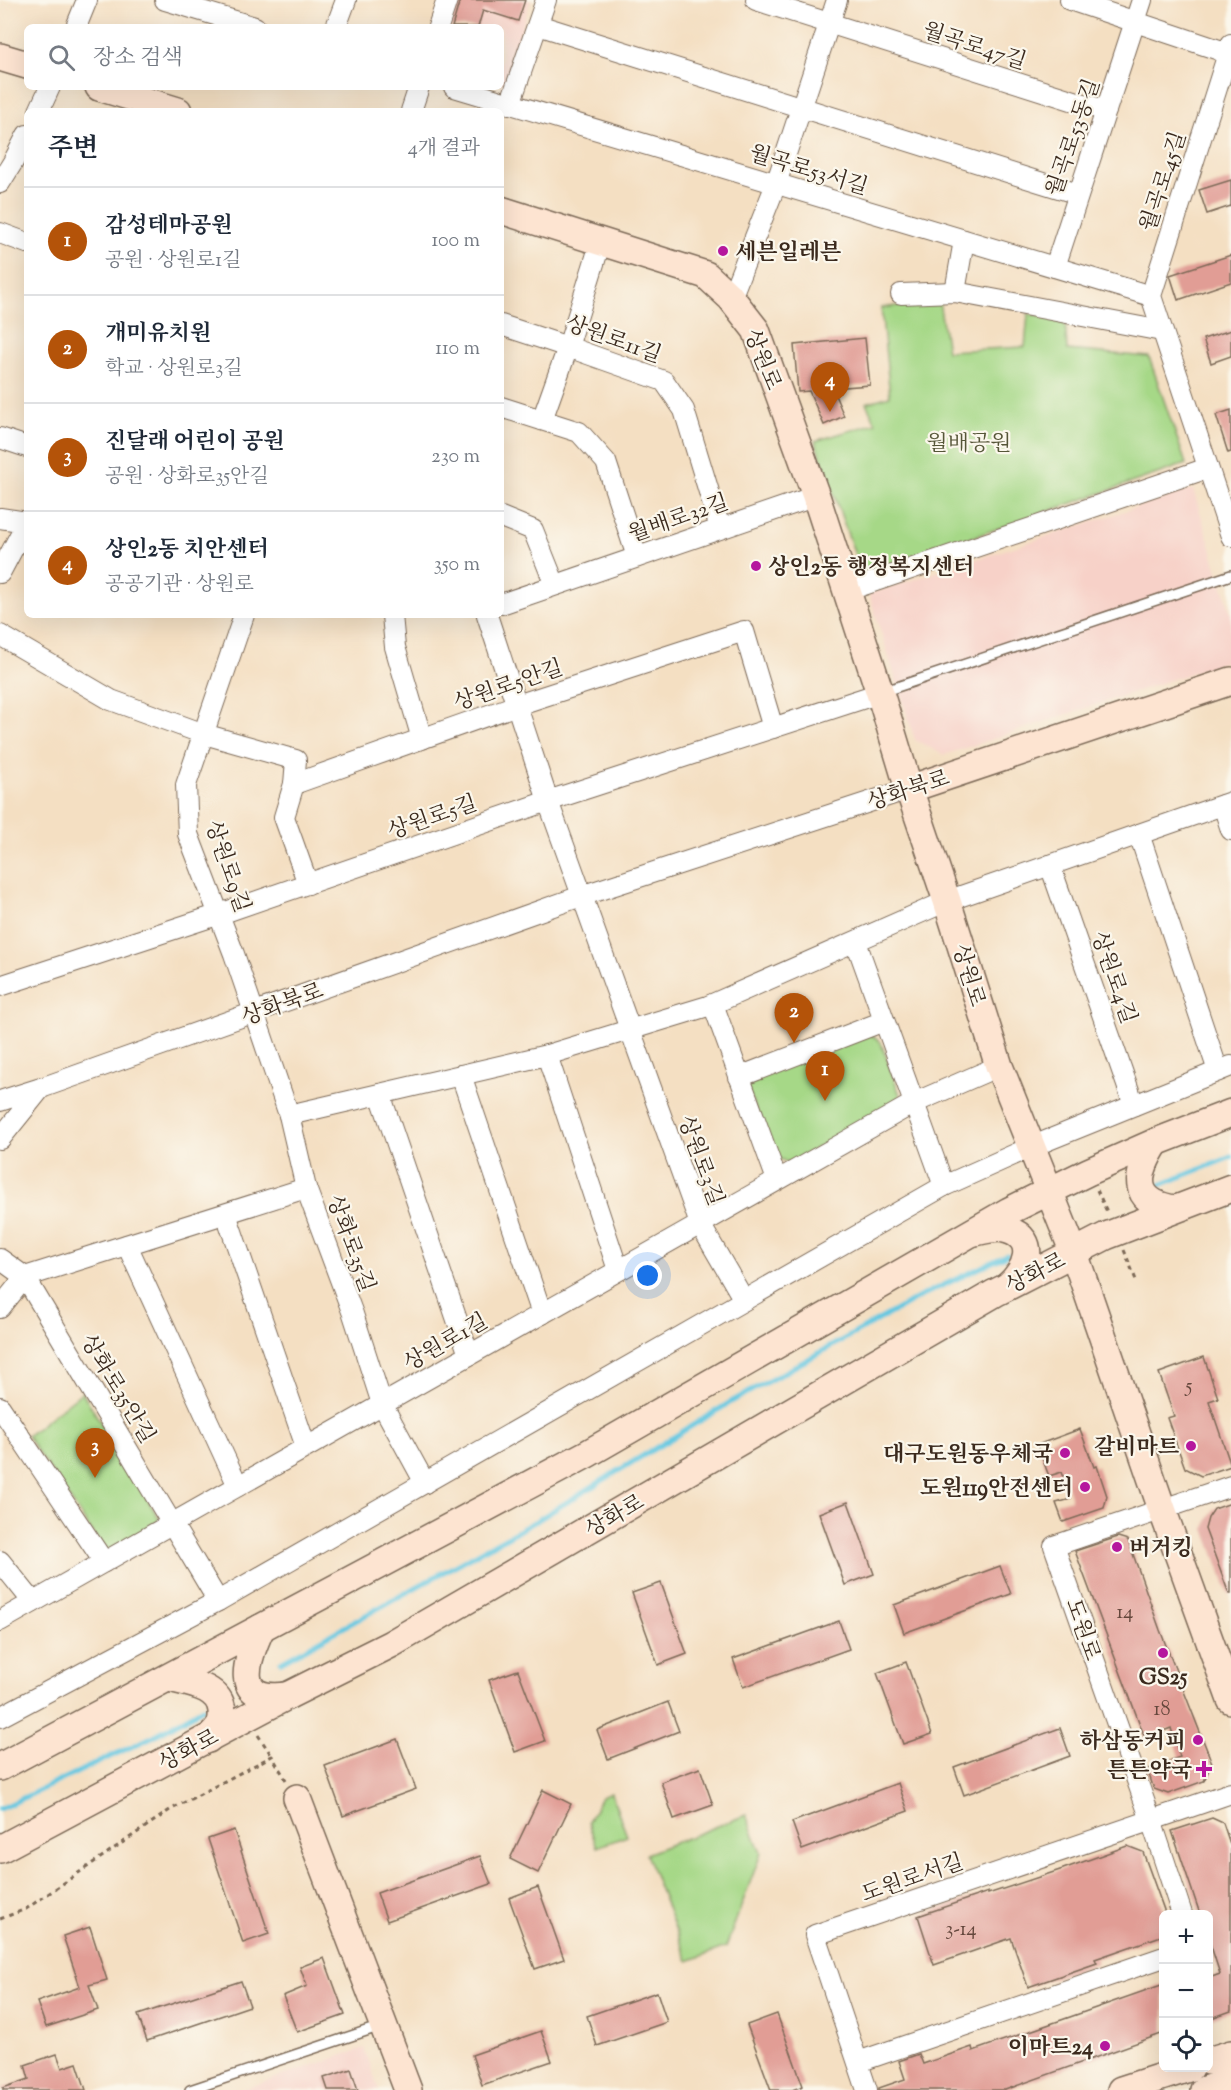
<!DOCTYPE html>
<html lang="ko">
<meta charset="utf-8">
<style>
body{margin:0;font-family:"Sorts Mill Goudy","Noto Serif KR",serif;background:#f6f6f7;color:#1f2937}
.controls{position:absolute;right:18px;bottom:18px;display:grid;overflow:hidden;border-radius:9px;box-shadow:0 6px 24px #0002}
.controls button{width:54px;height:54px;display:grid;place-items:center;padding:0;border:0;border-bottom:2px solid #e0e1e3;background:#fff;color:#1f2937;font:30px sans-serif}
.you{position:absolute;left:648px;top:1276px;width:21px;height:21px;margin:-15px;border:4px solid #fff;border-radius:50%;background:#1a73e8;box-shadow:0 0 0 9px #1a73e833}
.badge{display:grid;place-items:center;width:39px;height:39px;border-radius:50%;background:#b45309;color:#fff;font-size:20px;font-weight:700}
.pin{position:absolute;translate:-50% -50px;filter:drop-shadow(0 2px 3px #0008)}
.pin::after{content:'';position:absolute;top:32px;width:21px;height:18px;background:inherit;clip-path:polygon(0 0,100% 0,50% 100%)}
.list{margin:0;padding:0;list-style:none}
h2{display:flex;justify-content:space-between;align-items:center;height:78px;margin:0;padding:0 24px;font-size:26px}
h2 small{font-size:20px;font-weight:400;color:#747a83}
.list li{display:grid;grid-template-columns:39px 1fr auto;gap:18px;align-items:center;box-sizing:border-box;height:108px;padding:0 24px;border-top:2px solid #e0e1e3}
.list b{display:block;font-size:22px;white-space:nowrap}
.list p{margin:0;font-size:20px;white-space:nowrap;color:#747a83}
.list em{font-size:20px;font-style:normal;color:#747a83}
.icon{flex:none;width:33px;height:33px;fill:none;stroke:currentColor;stroke-width:2;stroke-linecap:round;stroke-linejoin:round}
.map{position:relative;flex:none;width:1231px;height:2090px;overflow:hidden}
.search{position:absolute;background:#fff;box-shadow:0 6px 24px #0002;left:24px;top:24px;width:480px;height:66px;display:flex;align-items:center;gap:15px;box-sizing:border-box;padding:0 21px;border-radius:9px;color:#747a83;font-size:22px}
.panel{position:absolute;background:#fff;box-shadow:0 6px 24px #0002;left:24px;top:108px;width:480px;height:510px;border-radius:9px}
.map>svg:first-child{display:block}
</style>
<div class="map">
<svg width="1231" height="2090" viewBox="0 0 1231 2090">
<rect width="100%" height="100%" fill="#fbf7ec"/>
<filter id="ink" filterUnits="userSpaceOnUse"><feTurbulence type="fractalNoise" baseFrequency=".0167" numOctaves="2"/><feDisplacementMap in="SourceGraphic" scale="12" xChannelSelector="R" yChannelSelector="G"/><feConvolveMatrix kernelMatrix="1 2 1 2 8 2 1 2 1" color-interpolation-filters="sRGB"/></filter>
<filter id="wash" filterUnits="userSpaceOnUse"><feTurbulence type="fractalNoise" baseFrequency=".008" numOctaves="4" result="noise"/><feDisplacementMap in="SourceGraphic" scale="24" xChannelSelector="R" yChannelSelector="G"/><feGaussianBlur stdDeviation="1.35" result="paint"/><feColorMatrix in="noise" values="0 0 0 0 0 0 0 0 0 0 0 0 0 0 0 0 0 1.4 0 .05"/><feComposite in="paint" operator="in"/></filter>
<g filter="url(#wash)">
<rect width="100%" height="100%" fill="#f4dfc2"/>
<g fill="#f7d1c8">
<polygon points="455,0 531,0 505,82 501,86 501,27 447,27"/>
<polygon points="1193,489 1231,614 1231,660 944,755 915,740 869,594"/>
<polygon points="364,2048 379,2090 241,2090"/>
</g>
<g fill="#a6d887" stroke="#708152" stroke-width="1.5">
<polygon points="939,301 947,351 1025,347 1028,314 1065,318 1067,350 1149,357 1186,464 862,575 815,441 876,423 866,403 890,396 881,308"/>
<polygon points="869,1033 881,1043 900,1095 894,1106 789,1163 775,1157 747,1088 753,1077"/>
<polygon points="82,1392 160,1520 106,1553 27,1436"/>
<polygon points="611,1793 627,1836 597,1847 588,1822 601,1797"/>
<polygon points="746,1815 761,1853 726,1947 688,1961 646,1854"/>
</g>
<g fill="none" stroke-linecap="round" stroke-linejoin="round">
<g stroke="#63c7e1" stroke-width="5">
<polyline points="1160,1185 1231,1157"/>
<polyline points="281,1662 536,1521 731,1402 927,1293 1007,1255"/>
<polyline points="0,1809 154,1736 203,1708"/>
</g>
</g>
<g id="blocks">
<g fill="#e19d95">
<polygon points="460,0 525,0 518,21 483,10 478,27 452,27"/>
<polygon points="1231,180 1231,206 1207,214 1199,190"/>
<polygon points="1231,255 1231,282 1178,300 1170,275"/>
<polygon points="1231,330 1231,356 1211,363 1203,339"/>
<polygon points="865,338 870,385 832,388 844,416 824,425 809,391 798,392 794,345"/>
<polygon points="1231,410 1231,452 1228,453 1216,415"/>
<polygon points="1204,1357 1218,1398 1209,1401 1231,1466 1201,1476 1185,1468 1167,1418 1174,1416 1159,1373"/>
<polygon points="1080,1429 1094,1467 1097,1466 1107,1496 1104,1508 1063,1522 1056,1503 1071,1499 1062,1472 1049,1476 1037,1445"/>
<polygon points="848,1502 874,1574 845,1585 819,1513"/>
<polygon points="1231,1503 1231,1594 1229,1594 1205,1529 1208,1518 1214,1509"/>
<polygon points="1118,1537 1128,1540 1160,1630 1212,1763 1204,1781 1168,1794 1154,1789 1147,1769 1180,1757 1171,1728 1145,1738 1075,1551"/>
<polygon points="1000,1566 1011,1594 904,1633 894,1605"/>
<polygon points="661,1583 687,1654 658,1665 632,1593"/>
<polygon points="839,1621 849,1649 743,1687 733,1659"/>
<polygon points="906,1662 932,1734 903,1744 877,1673"/>
<polygon points="518,1670 545,1741 515,1752 489,1680"/>
<polygon points="668,1702 679,1731 608,1759 597,1730"/>
<polygon points="1060,1728 1070,1756 964,1795 954,1767"/>
<polygon points="397,1739 416,1789 343,1816 325,1766"/>
<polygon points="700,1768 713,1805 674,1819 661,1782"/>
<polygon points="898,1783 908,1811 802,1850 792,1822"/>
<polygon points="543,1790 571,1804 538,1873 510,1859"/>
<polygon points="1212,1818 1223,1823 1231,1847 1231,2011 1209,2019 1209,1978 1220,1974 1209,1940 1209,1914 1200,1914 1172,1831"/>
<polygon points="234,1830 269,1934 243,1943 208,1839"/>
<polygon points="1127,1846 1143,1852 1164,1910 1164,1935 1095,1959 1097,1963 1028,1987 1011,1938 934,1965 918,1916 988,1892 988,1894 1063,1869"/>
<polygon points="480,1856 491,1884 387,1921 377,1893"/>
<polygon points="538,1887 564,1959 535,1969 509,1898"/>
<polygon points="90,1927 107,1980 89,1985 98,2010 46,2027 37,2002 80,1987 63,1936"/>
<polygon points="324,1958 345,2015 297,2032 283,1996 307,1986 300,1967"/>
<polygon points="241,1981 250,2006 147,2041 138,2015"/>
<polygon points="1164,1984 1164,2033 1005,2090 879,2090 879,2088 905,2079 899,2061 919,2054 923,2064 972,2047 973,2051"/>
<polygon points="657,1992 667,2022 597,2046 587,2016"/>
<polygon points="777,2014 803,2086 792,2090 771,2090 747,2025"/>
<polygon points="541,2031 552,2061 482,2085 472,2055"/>
<polygon points="57,2054 62,2068 77,2063 86,2090 3,2090 3,2088 29,2079 25,2065"/>
<polygon points="351,2069 358,2090 328,2090 324,2078"/>
</g>
</g>
</g>
<g filter="url(#ink)">
<use href="#blocks" fill-opacity="0" stroke="#7c6957" stroke-width="1.5"/>
<g fill="none" stroke-linecap="round" stroke-linejoin="round">
<g stroke="#7c6957" stroke-width="12">
<g id="lane">
<polyline points="882,692 1231,575"/>
<polyline points="190,2090 381,2026"/>
</g>
</g>
<g stroke="#7c6957" stroke-width="22">
<g id="street">
<polyline points="165,0 255,27"/>
<polyline points="756,0 1106,111"/>
<polyline points="1070,0 1228,53"/>
<polyline points="538,25 1078,194"/>
<polyline points="76,27 87,0"/>
<polyline points="336,27 346,0"/>
<polyline points="438,27 447,0"/>
<polyline points="1231,44 1151,296 1231,536"/>
<polyline points="454,87 1151,296"/>
<polyline points="510,104 546,0"/>
<polyline points="39,111 50,87"/>
<polyline points="411,111 419,87"/>
<polyline points="0,183 13,162 27,135"/>
<polyline points="0,233 27,243"/>
<polyline points="1055,267 1142,0"/>
<polyline points="955,292 964,240"/>
<polyline points="901,294 955,292 1162,331"/>
<polyline points="731,298 776,184 837,0"/>
<polyline points="501,325 568,347 664,381 684,410 720,528"/>
<polyline points="501,407 579,432 606,462 637,557"/>
<polyline points="542,420 568,347 601,241"/>
<polyline points="0,438 27,447"/>
<polyline points="501,517 533,530 555,585"/>
<polyline points="0,518 27,522 0,573"/>
<polyline points="846,591 1208,468"/>
<polyline points="501,604 816,496"/>
<polyline points="244,615 186,785 188,834 234,954 289,1115 306,1188 353,1314 382,1404 425,1483"/>
<polyline points="392,615 395,647 422,739"/>
<polyline points="487,615 548,801 700,1224 744,1300"/>
<polyline points="0,635 111,700 204,734 296,760 294,784"/>
<polyline points="1223,805 1231,830"/>
<polyline points="1139,834 1218,1071"/>
<polyline points="1050,865 1134,1105"/>
<polyline points="308,884 284,817 294,784 517,705 744,631 773,728"/>
<polyline points="856,942 944,1186"/>
<polyline points="0,986 220,914 548,801 880,693"/>
<polyline points="713,1004 777,1180"/>
<polyline points="547,1055 618,1270"/>
<polyline points="461,1075 542,1314"/>
<polyline points="739,1077 884,1021"/>
<polyline points="380,1094 469,1355"/>
<polyline points="0,1101 41,1088"/>
<polyline points="289,1115 547,1055 708,1006 947,901 1231,802"/>
<polyline points="0,1139 41,1088 584,895 909,789"/>
<polyline points="226,1214 306,1447"/>
<polyline points="127,1245 238,1486"/>
<polyline points="0,1259 25,1277 218,1601"/>
<polyline points="0,1308 25,1277 306,1188"/>
<polyline points="0,1407 104,1562"/>
<polyline points="0,1561 33,1602"/>
<polyline points="0,1621 914,1103 999,1066"/>
<polyline points="0,1717 218,1601 944,1186 1031,1147 1231,1066"/>
<polyline points="1182,1914 1151,1820 1054,1546 1231,1486"/>
<polyline points="858,2062 1164,1957"/>
<polyline points="867,2090 815,1935 1231,1793"/>
</g>
</g>
<g stroke="#7c6957" stroke-width="30">
<g id="secondary">
<polyline points="0,57 27,65"/>
<polyline points="99,87 178,111"/>
<polyline points="501,210 706,275 731,298 756,330 816,496 880,693 909,789 947,901 999,1066 1074,1253 1162,1509 1231,1700"/>
<polyline points="909,789 1231,681"/>
<path d="M 1156,1142 C 1136,1173 1129,1202 1175,1209"/>
<path d="M 975,1232 C 985,1230 998,1226 1008,1230 C 1039,1240 1026,1271 1008,1286"/>
<path d="M 261,1628 C 246,1661 231,1703 287,1696"/>
<path d="M 169,1678 C 188,1683 220,1686 222,1711 C 223,1725 218,1730 208,1739"/>
<polyline points="0,1767 587,1454 1009,1211 1088,1172 1156,1142 1231,1113"/>
<polyline points="297,1798 408,2090"/>
<polyline points="0,1849 287,1696 391,1644 995,1293 1106,1236 1231,1188"/>
<polyline points="1208,2061 1231,2054"/>
<polyline points="1121,2090 1189,2068"/>
<polyline points="1204,2090 1231,2081"/>
</g>
</g>
<g stroke="#7c6957" stroke-width="3" stroke-dasharray="4.5 4.5" stroke-linecap="butt">
<polyline points="1097,1190 1108,1214"/>
<polyline points="1124,1250 1136,1280"/>
<polyline points="258,1735 272,1756"/>
<polyline points="0,1919 26,1909 170,1810 272,1756 286,1780"/>
</g>
<use href="#lane" stroke="#fff" stroke-width="9"/>
<use href="#street" stroke="#fff" stroke-width="20"/>
<use href="#secondary" stroke="#fde4d1" stroke-width="27"/>
</g>
</g>
<g fill="#b5179e" stroke="#fbf7ec" stroke-width="2">
<circle cx="723" cy="251" r="6"/>
<circle cx="756" cy="566" r="6"/>
<circle cx="1191" cy="1446" r="6"/>
<circle cx="1065" cy="1453" r="6"/>
<circle cx="1085" cy="1487" r="6"/>
<circle cx="1117" cy="1547" r="6"/>
<circle cx="1163" cy="1653" r="6"/>
<circle cx="1198" cy="1740" r="6"/>
<path d="M1201 1760h6v6h6v6h-6v6h-6v-6h-6v-6h6z"/>
<circle cx="1105" cy="2046" r="6"/>
</g>
<g text-anchor="middle" stroke-width="4.5" stroke-linejoin="round" paint-order="stroke">
<g font-size="20" fill="#64473c">
<text x="1189" y="1392">5</text>
<text x="1125" y="1618">14</text>
<text x="1162" y="1715">18</text>
<text x="961" y="1935">3-14</text>
</g>
<g font-size="22" fill="#3b2a1e" stroke="#fbf7ec">
<text transform="translate(975 45) rotate(18)" y="8">월곡로47길</text>
<text transform="translate(1072 137) rotate(-71)" y="8">월곡로53동길</text>
<text transform="translate(809 169) rotate(17)" y="8">월곡로53서길</text>
<text transform="translate(1162 181) rotate(-72)" y="8">월곡로45길</text>
<text transform="translate(614 338) rotate(20)" y="8">상원로11길</text>
<text transform="translate(764 359) rotate(68)" y="8">상원로</text>
<text transform="translate(678 517) rotate(-19)" y="8">월배로32길</text>
<text transform="translate(508 684) rotate(-19)" y="8">상원로5안길</text>
<text transform="translate(908 789) rotate(-18)" y="8">상화북로</text>
<text transform="translate(432 816) rotate(-19)" y="8">상원로5길</text>
<text transform="translate(229 866) rotate(71)" y="8">상원로9길</text>
<text transform="translate(970 975) rotate(73)" y="8">상원로</text>
<text transform="translate(1115 977) rotate(71)" y="8">상원로4길</text>
<text transform="translate(282 1003) rotate(-20)" y="8">상화북로</text>
<text transform="translate(702 1160) rotate(70)" y="8">상원로3길</text>
<text transform="translate(352 1243) rotate(70)" y="8">상화로35길</text>
<text transform="translate(1035 1272) rotate(-27)" y="8">상화로</text>
<text transform="translate(445 1341) rotate(-30)" y="8">상원로1길</text>
<text transform="translate(119 1388) rotate(59)" y="8">상화로35안길</text>
<text transform="translate(614 1515) rotate(-30)" y="8">상화로</text>
<text transform="translate(1084 1629) rotate(71)" y="8">도원로</text>
<text transform="translate(188 1749) rotate(-28)" y="8">상화로</text>
<text transform="translate(912 1877) rotate(-19)" y="8">도원로서길</text>
</g>
<g font-size="22" font-weight="bold" fill="#3b2a1e" stroke="#fbf7ec" text-anchor="end">
<text x="735" y="259" text-anchor="start">세븐일레븐</text>
<text x="768" y="574" text-anchor="start">상인2동 행정복지센터</text>
<text x="1179" y="1454">갈비마트</text>
<text x="1053" y="1461">대구도원동우체국</text>
<text x="1073" y="1495">도원119안전센터</text>
<text x="1129" y="1555" text-anchor="start">버거킹</text>
<text x="1163" y="1684" text-anchor="middle">GS25</text>
<text x="1186" y="1748">하삼동커피</text>
<text x="1192" y="1777">튼튼약국</text>
<text x="1093" y="2054">이마트24</text>
</g>
<g font-size="22" fill="#565638" stroke="#fbf7ec">
<text x="969" y="450">월배공원</text>
</g>
</g>
</svg>
<div class="controls">
<button>+</button>
<button>−</button>
<button><svg class="icon" aria-label="locate" viewBox="0 0 24 24"><circle cx="12" cy="12" r="6"/><path d="M12 2v4M12 18v4M2 12h4M18 12h4"/></svg></button>
</div>
<div class="you"></div>
<div class="pin badge" style="left:825px;top:1101px">1</div>
<div class="pin badge" style="left:794px;top:1043px">2</div>
<div class="pin badge" style="left:95px;top:1478px">3</div>
<div class="pin badge" style="left:830px;top:412px">4</div>
<div class="search"><svg class="icon" aria-label="search" viewBox="0 0 24 24"><circle cx="10" cy="10" r="6"/><path d="M15 15l6 6"/></svg>장소 검색</div>
<section class="panel">
<h2>주변<small>4개 결과</small></h2>
<ul class="list">
<li><span class="badge">1</span><div><b>감성테마공원</b><p>공원 · 상원로1길</p></div><em>100 m</em></li>
<li><span class="badge">2</span><div><b>개미유치원</b><p>학교 · 상원로3길</p></div><em>110 m</em></li>
<li><span class="badge">3</span><div><b>진달래 어린이 공원</b><p>공원 · 상화로35안길</p></div><em>230 m</em></li>
<li><span class="badge">4</span><div><b>상인2동 치안센터</b><p>공공기관 · 상원로</p></div><em>350 m</em></li>
</ul>
</section>
</div>
